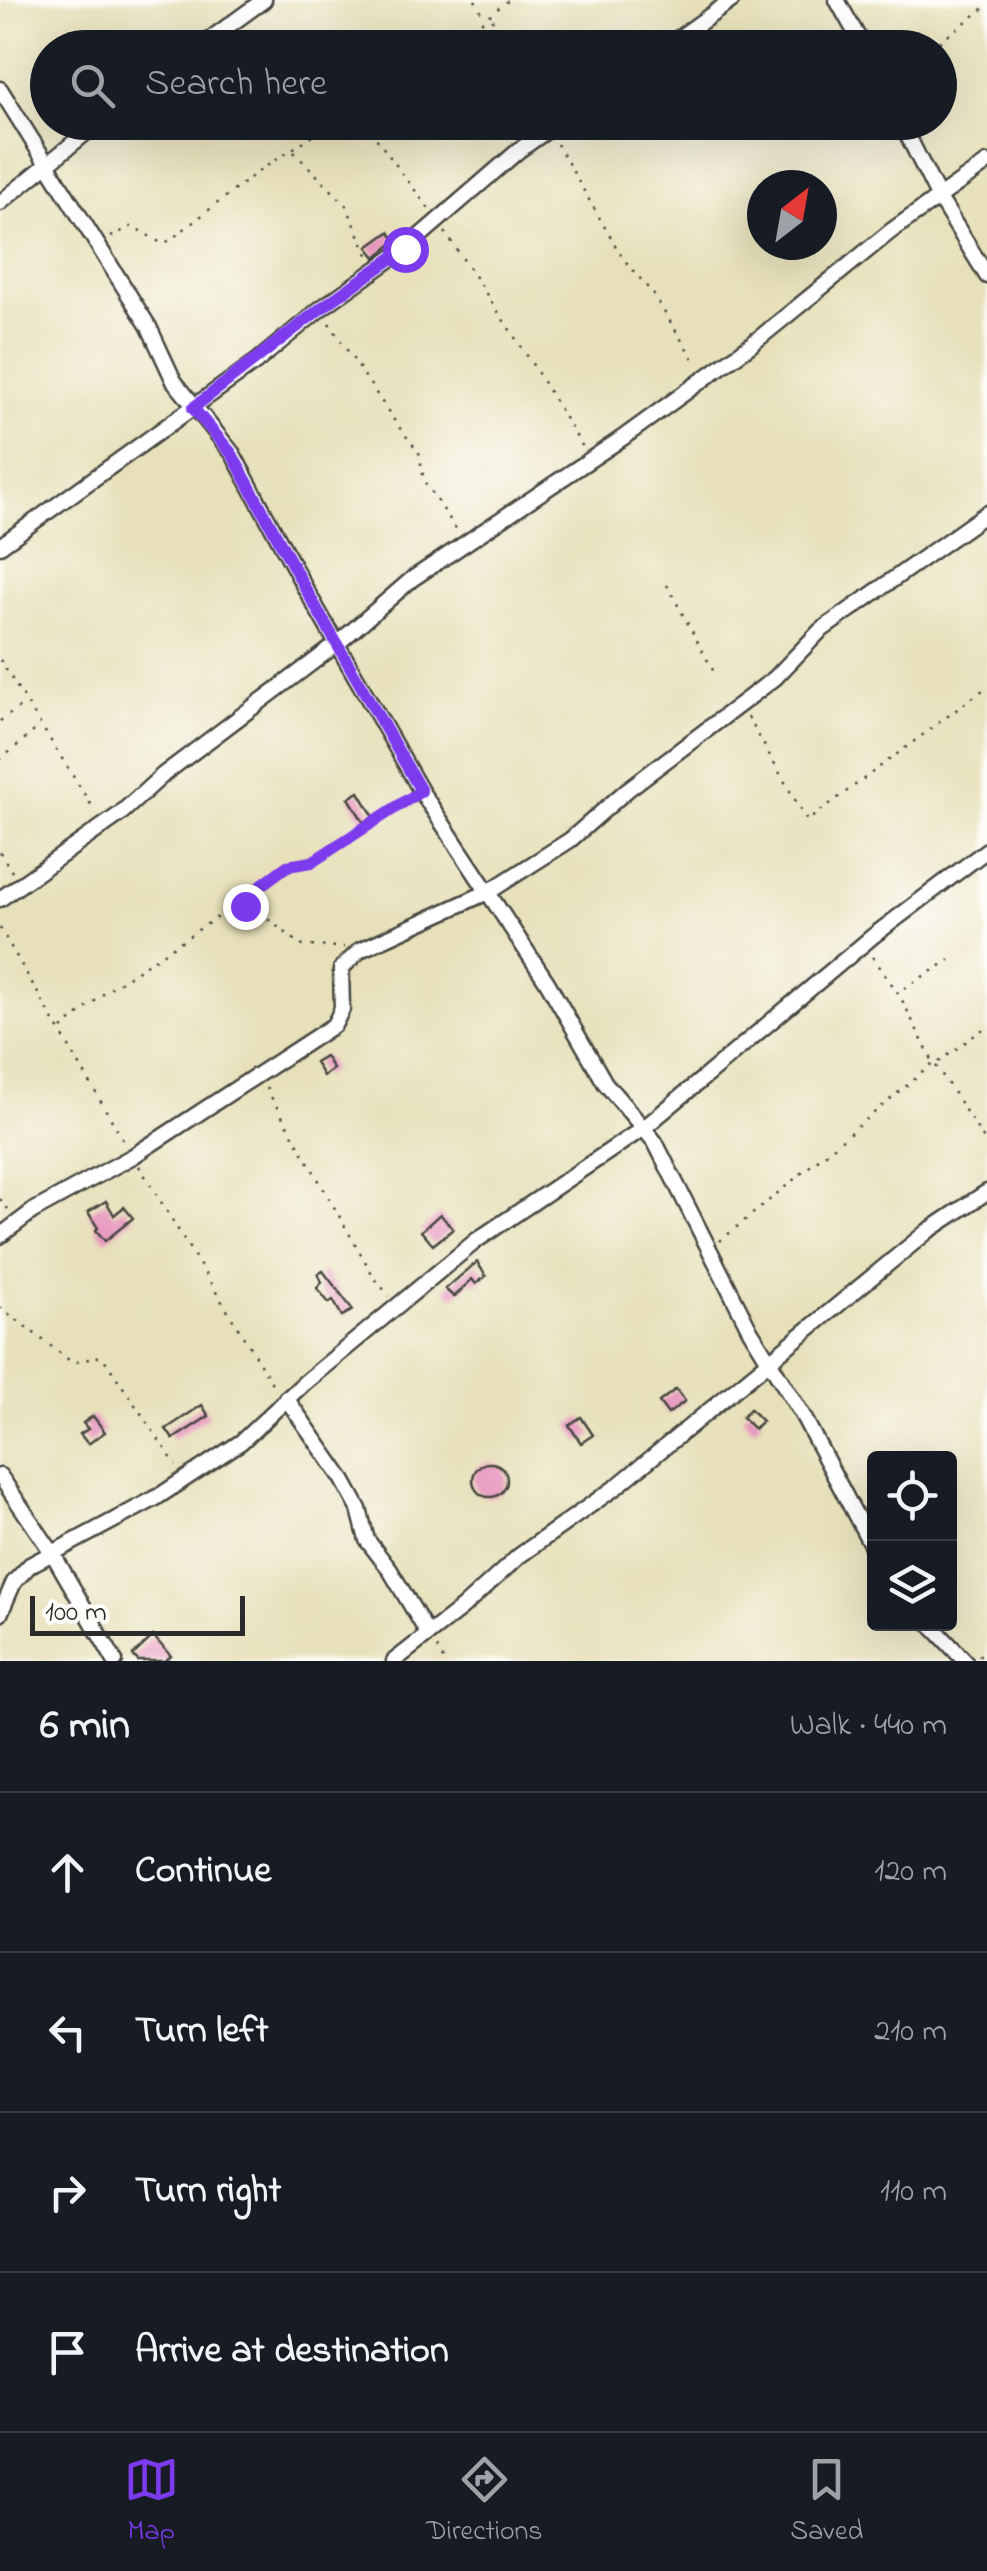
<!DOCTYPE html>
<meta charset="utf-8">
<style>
body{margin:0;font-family:"Indie Flower",sans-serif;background:#20242c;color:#f1f3f6}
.controls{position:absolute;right:30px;bottom:30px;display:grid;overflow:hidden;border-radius:10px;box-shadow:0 10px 40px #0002}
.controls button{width:90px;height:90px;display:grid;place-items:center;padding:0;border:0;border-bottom:2px solid #363941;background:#171b24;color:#f1f3f6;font:50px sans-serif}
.compass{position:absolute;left:747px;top:170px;width:90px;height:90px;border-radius:50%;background:#171b24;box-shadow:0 10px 40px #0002;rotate:31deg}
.scale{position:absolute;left:30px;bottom:25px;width:215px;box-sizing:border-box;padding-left:10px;border:5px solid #2b2b2b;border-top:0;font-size:28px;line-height:35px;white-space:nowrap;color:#2b2b2b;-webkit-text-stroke:8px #fdfcf7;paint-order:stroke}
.stop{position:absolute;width:30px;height:30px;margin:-22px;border:8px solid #7c3aed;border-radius:50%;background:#fff}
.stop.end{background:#7c3aed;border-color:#fff;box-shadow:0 2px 10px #0008}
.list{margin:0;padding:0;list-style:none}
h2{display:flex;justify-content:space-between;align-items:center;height:130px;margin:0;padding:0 40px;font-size:42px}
h2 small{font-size:32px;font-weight:400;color:#9ea1a6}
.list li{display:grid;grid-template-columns:65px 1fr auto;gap:30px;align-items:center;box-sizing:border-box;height:160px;padding:0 40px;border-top:2px solid #363941}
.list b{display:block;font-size:38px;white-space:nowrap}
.list em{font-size:32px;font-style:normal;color:#9ea1a6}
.icon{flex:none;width:55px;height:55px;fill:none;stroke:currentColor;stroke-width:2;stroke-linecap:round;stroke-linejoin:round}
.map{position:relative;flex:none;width:987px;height:1661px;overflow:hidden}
.search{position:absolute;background:#171b24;box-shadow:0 10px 40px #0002;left:30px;right:30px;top:30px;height:110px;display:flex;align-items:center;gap:25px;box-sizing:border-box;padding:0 35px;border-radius:55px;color:#9ea1a6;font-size:38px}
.sheet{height:770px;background:#171b24}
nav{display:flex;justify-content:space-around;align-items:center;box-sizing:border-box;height:140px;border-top:2px solid #363941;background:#171b24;font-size:28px;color:#9ea1a6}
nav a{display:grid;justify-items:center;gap:5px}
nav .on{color:#7c3aed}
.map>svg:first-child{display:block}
</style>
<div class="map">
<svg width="987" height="1661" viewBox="0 0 987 1661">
<rect width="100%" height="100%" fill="#fdfcf7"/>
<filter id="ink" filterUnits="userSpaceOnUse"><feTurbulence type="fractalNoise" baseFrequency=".01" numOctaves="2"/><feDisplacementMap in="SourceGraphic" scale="20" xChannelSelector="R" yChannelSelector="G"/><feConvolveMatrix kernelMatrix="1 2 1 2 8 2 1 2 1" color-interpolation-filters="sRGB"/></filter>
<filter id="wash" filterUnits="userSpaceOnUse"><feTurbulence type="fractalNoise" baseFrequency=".0048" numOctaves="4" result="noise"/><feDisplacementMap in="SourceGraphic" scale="40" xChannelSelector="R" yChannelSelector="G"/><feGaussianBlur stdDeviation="2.25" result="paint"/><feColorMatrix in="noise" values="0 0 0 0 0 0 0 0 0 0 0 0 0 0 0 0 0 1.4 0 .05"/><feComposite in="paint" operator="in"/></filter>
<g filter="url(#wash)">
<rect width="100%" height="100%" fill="#e7e0ba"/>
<g id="blocks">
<g fill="#e797bf">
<polygon points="389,232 396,241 376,257 368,247"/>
<polygon points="359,792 374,817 364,823 349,798"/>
<polygon points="325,1056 333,1069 323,1076 315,1062"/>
<polygon points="106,1201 114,1215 124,1207 133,1218 105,1241 96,1230 98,1228 88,1212"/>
<polygon points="440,1214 453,1229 433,1245 421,1231"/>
<polygon points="477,1262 486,1276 476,1284 472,1279 454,1297 445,1289"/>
<polygon points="323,1271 353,1310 342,1316 333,1300 329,1303 317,1288 322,1282 318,1274"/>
<polygon points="676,1389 685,1401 668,1414 659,1402"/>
<polygon points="202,1405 209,1416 173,1439 166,1429"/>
<polygon points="750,1409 762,1421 754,1429 742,1417"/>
<polygon points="93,1416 105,1432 88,1444 80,1434 88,1429 83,1423"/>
<polygon points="581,1417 593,1435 581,1443 569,1425"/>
<circle cx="490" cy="1480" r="17"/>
<polygon points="153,1636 171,1656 165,1661 138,1661 133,1655"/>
</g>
</g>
</g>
<g filter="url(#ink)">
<use href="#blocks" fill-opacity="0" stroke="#474640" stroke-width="2.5"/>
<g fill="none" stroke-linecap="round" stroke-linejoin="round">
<g stroke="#474640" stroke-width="19">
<g id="minor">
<polyline points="837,0 864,48"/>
<polyline points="198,48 264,0"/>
<polyline points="665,48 732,0"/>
<polyline points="0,89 149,327 174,381 233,454 305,588 421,791 547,982 605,1083 655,1142 750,1330 803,1416 874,1550"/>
<polyline points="901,122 939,198 987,276"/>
<polyline points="0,203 99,122"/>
<polyline points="0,546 256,362 320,309 405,249 518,151 559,122"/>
<polyline points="0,899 120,814 164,774 337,644 412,579 621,439 752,344 891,231 987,163"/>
<polyline points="0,1236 33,1211 133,1156 334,1025 342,1009 341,969 360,950 490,891 570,840 627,790 775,678 820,631 987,513"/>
<polyline points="286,1398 342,1478 359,1509 367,1540 390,1570 428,1634"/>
<polyline points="0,1476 53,1554 115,1661"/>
<polyline points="0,1614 14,1582 30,1565 156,1498 241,1442 304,1383 477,1240 645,1127 873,936 987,850"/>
<polyline points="930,1624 965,1661"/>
<polyline points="394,1661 462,1608 519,1556 616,1487 928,1231 987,1192"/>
</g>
</g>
<g stroke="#474640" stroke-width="2.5" stroke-dasharray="2.5 8" stroke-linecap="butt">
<polyline points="475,0 485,18"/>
<polyline points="492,19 505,48"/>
<polyline points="448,48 509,0"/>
<polyline points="931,48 987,6"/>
<polyline points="364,122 429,209"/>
<polyline points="557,144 622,257 653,294 697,365"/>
<polyline points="294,152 346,205 369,257"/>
<polyline points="445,232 528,357 584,449"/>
<polyline points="111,237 132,226 161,243 169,241 255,174 333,122"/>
<polyline points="329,323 398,426 419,452 424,481 457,530"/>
<polyline points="667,585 715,674"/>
<polyline points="0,660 95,811"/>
<polyline points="748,717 807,821 987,687"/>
<polyline points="0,721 24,704"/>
<polyline points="0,760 39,727"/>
<polyline points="0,852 12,872"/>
<polyline points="240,905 265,917 303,946 344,947"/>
<polyline points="0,928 125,1143"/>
<polyline points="873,957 900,996 931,1058 987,1144"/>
<polyline points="904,988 950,960"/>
<polyline points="62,1029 108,990 237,904 287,866 312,862 408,801"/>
<polyline points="939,1062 987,1026"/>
<polyline points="266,1088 374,1277 389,1296"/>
<polyline points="139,1166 276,1390"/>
<polyline points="0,1199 8,1209"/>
<polyline points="720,1241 934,1063"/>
<polyline points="0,1307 69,1360 76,1362 101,1356 104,1359 176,1465"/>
<polyline points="437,1648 444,1661"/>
<polyline points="979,1656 987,1646"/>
</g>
<use href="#minor" stroke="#fff" stroke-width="14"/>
</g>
</g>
<g fill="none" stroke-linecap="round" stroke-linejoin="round" filter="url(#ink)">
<polyline stroke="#7c3aed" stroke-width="12" points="245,906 236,904 287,866 312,862 421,791 305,588 232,454 193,408 320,309 405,249"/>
</g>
</svg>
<div class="controls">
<button><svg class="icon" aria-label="locate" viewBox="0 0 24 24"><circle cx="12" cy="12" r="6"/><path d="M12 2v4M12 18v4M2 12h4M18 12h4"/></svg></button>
<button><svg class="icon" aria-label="layers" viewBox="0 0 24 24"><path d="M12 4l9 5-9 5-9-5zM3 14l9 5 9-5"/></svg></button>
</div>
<svg class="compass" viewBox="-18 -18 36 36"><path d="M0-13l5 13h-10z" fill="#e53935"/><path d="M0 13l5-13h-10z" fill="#9ea1a6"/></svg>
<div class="scale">100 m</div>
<div class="stop" style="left:405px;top:249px"></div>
<div class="stop end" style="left:245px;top:906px"></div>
<div class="search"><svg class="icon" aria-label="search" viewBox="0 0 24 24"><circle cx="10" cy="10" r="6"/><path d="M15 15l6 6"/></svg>Search here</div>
</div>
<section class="sheet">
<h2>6 min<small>Walk · 440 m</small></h2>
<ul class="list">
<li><svg class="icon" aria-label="ahead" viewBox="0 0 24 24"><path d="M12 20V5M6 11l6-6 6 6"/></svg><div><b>Continue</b></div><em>120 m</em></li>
<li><svg class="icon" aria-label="left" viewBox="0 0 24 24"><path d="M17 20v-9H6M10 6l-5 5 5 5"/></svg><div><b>Turn left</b></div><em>210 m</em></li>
<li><svg class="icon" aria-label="right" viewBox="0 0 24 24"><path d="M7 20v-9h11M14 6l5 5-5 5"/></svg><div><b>Turn right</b></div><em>110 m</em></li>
<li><svg class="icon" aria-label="arrive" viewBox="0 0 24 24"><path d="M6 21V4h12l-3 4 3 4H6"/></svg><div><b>Arrive at destination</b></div></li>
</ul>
</section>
<nav>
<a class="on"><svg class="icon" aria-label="map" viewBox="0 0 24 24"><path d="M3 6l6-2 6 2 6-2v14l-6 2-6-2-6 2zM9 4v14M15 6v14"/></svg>Map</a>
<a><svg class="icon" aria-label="directions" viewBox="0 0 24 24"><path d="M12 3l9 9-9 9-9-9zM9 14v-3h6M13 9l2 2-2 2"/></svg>Directions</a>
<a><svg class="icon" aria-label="saved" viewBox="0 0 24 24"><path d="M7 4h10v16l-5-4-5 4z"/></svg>Saved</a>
</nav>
